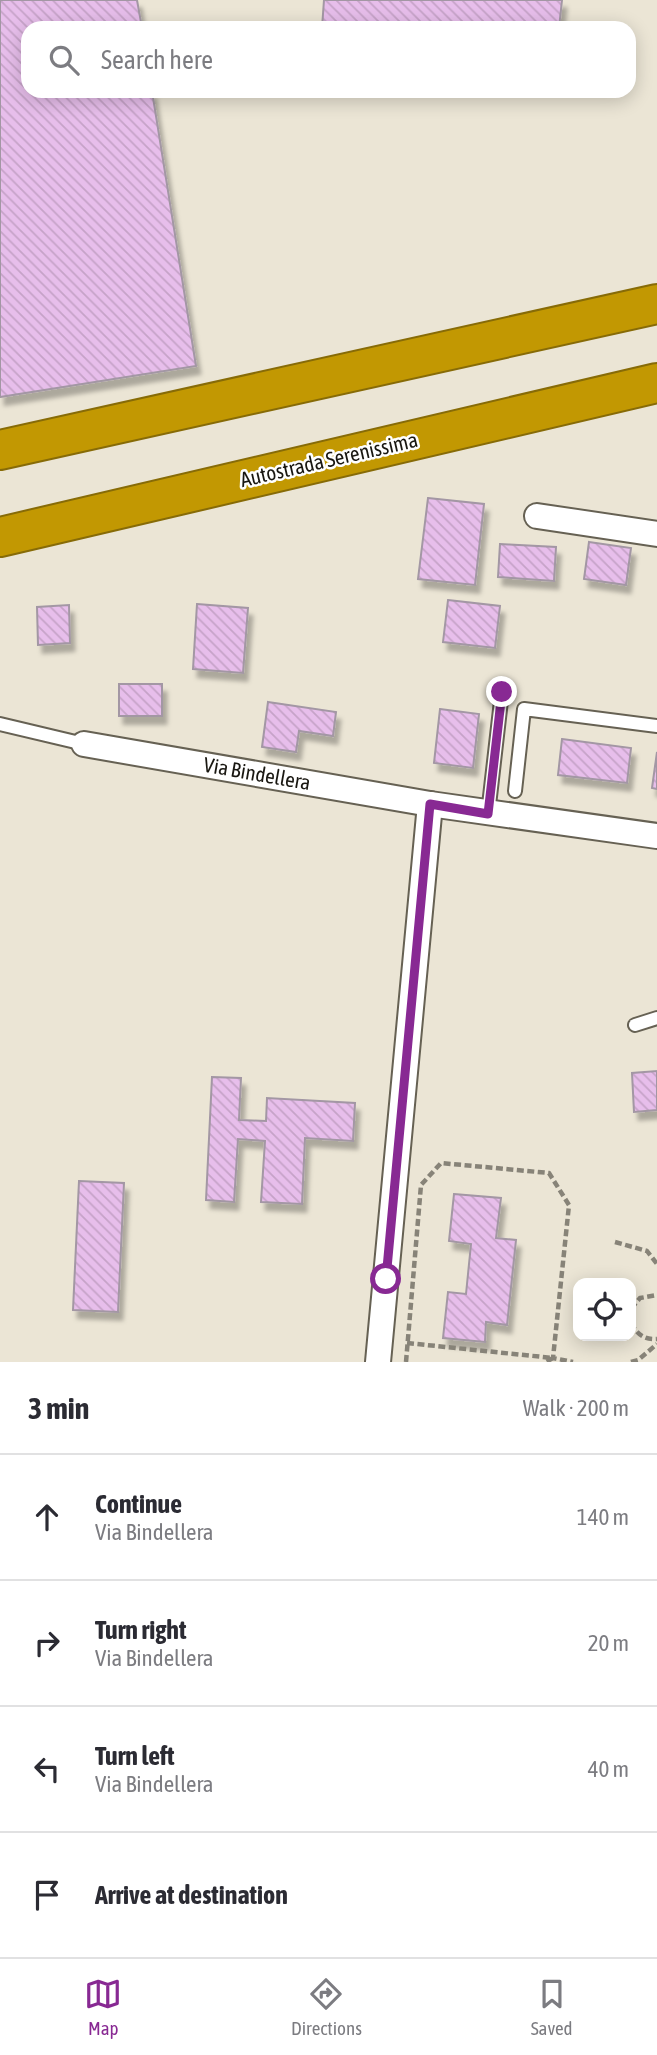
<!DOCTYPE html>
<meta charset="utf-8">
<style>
body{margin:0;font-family:"Asap Condensed",sans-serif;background:#f7f7f7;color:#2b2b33}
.controls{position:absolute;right:21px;bottom:21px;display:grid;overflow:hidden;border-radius:14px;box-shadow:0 4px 18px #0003}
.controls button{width:63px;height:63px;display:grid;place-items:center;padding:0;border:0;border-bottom:2px solid #e1e1e2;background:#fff;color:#2b2b33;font:35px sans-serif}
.stop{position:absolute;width:21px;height:21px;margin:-16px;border:5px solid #882993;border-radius:50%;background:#fff}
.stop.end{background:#882993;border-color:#fff;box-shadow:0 2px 7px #0008}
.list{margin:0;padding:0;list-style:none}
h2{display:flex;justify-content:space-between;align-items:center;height:91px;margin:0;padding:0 28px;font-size:30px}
h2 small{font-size:23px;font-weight:400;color:#7c7c81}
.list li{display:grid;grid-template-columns:46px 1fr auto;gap:21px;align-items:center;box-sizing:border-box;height:126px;padding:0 28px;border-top:2px solid #e1e1e2}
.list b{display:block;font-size:26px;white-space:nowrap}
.list p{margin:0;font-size:23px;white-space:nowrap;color:#7c7c81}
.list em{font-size:23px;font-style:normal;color:#7c7c81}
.icon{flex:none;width:38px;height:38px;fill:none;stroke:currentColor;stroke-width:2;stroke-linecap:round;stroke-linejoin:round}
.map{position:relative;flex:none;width:657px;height:1362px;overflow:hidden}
.search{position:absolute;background:#fff;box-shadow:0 4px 18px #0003;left:21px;right:21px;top:21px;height:77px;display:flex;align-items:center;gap:18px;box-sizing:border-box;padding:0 24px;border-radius:21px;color:#7c7c81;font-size:26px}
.sheet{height:595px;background:#fff}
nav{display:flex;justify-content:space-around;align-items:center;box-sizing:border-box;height:98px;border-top:2px solid #e1e1e2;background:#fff;font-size:19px;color:#7c7c81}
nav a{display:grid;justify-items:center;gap:4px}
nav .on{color:#882993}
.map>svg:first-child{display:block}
</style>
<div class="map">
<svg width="657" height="1362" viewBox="0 0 657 1362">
<defs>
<pattern id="building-back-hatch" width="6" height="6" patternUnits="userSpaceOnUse" patternTransform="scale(1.75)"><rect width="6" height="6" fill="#e7beeb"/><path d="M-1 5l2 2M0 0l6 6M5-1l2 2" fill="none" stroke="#c6a3c8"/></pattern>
<filter id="shadow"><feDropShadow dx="4.5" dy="8" stdDeviation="2" flood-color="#0004"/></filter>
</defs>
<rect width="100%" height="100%" fill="#ebe5d5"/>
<g fill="url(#building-back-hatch)" stroke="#a397a4" stroke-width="2" filter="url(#shadow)">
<polygon points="0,0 137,0 142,28 28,28 28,91 152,91 196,366 0,397"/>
<polygon points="324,0 562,0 559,28 322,28"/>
<polygon points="428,498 484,504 475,585 418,579"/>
<polygon points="589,542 631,548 626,585 584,579"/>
<polygon points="500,544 556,547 554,581 498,577"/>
<polygon points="448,600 500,606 495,648 443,642"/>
<polygon points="197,604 248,608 243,673 193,669"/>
<polygon points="69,605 70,643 38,645 37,607"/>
<rect x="119" y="684" width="43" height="32"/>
<polygon points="268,702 336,712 333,736 299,731 296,752 262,747"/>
<polygon points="440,709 479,714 473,768 434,763"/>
<polygon points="562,739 631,748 627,783 558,775"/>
<polygon points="657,752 657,789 652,788"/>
<polygon points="657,1071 657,1110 634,1112 632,1073"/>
<polygon points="212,1077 241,1078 239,1120 266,1121 267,1098 355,1103 353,1141 305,1138 302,1204 261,1202 265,1141 238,1139 234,1202 206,1200"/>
<polygon points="79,1181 124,1183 118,1312 73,1310"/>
<polygon points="454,1194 501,1198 496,1238 516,1240 507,1325 486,1322 485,1342 443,1338 448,1292 466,1294 471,1244 449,1241"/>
</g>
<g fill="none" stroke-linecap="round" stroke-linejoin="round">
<g stroke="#666153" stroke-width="16">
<g id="lane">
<polyline points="0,724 84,744"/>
<polyline points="515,791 524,709 657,726"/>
<polyline points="488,814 502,692"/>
<polyline points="635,1025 657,1018"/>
</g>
</g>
<g stroke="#666153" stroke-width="28">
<g id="street">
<polyline points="537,516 657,534"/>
<polyline points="84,744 430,804 657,836"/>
<polyline points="378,1362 430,804"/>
</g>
</g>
<g stroke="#876b07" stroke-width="42">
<g id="highway">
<polyline points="0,450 657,304"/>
<polyline points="0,537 657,383"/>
</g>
</g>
<g stroke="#878378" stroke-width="4.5" stroke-dasharray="7 3.5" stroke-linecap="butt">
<polyline points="615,1242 647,1251 657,1264"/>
<polyline points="631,1319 631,1309 640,1298 657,1295"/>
<path d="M 631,1323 C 637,1334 644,1340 657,1339"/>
<polyline points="407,1343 553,1358 546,1362"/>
<polyline points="406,1362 421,1185 441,1163 549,1173 569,1205 553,1358 573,1362"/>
<polyline points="631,1362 638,1360 657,1344"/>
</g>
<use href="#lane" stroke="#fff" stroke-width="12"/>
<use href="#street" stroke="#fff" stroke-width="24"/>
<use href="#highway" stroke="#c29802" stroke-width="38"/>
</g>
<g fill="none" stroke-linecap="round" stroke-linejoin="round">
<polyline stroke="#882993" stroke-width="9" points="386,1279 430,804 488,814 502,692"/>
</g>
<g text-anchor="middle" stroke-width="5" stroke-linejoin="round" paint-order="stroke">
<g font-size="21" fill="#191711" stroke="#fff">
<text transform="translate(329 460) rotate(-13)" y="7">Autostrada Serenissima</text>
<text transform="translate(257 774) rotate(10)" y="7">Via Bindellera</text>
</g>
</g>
</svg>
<div class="controls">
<button><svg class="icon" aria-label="locate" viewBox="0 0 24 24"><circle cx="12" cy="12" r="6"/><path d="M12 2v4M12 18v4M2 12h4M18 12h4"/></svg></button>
</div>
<div class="stop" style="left:386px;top:1279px"></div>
<div class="stop end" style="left:502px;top:692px"></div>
<div class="search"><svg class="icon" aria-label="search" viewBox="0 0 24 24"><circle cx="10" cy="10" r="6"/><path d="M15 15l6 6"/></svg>Search here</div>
</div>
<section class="sheet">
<h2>3 min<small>Walk · 200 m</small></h2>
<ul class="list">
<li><svg class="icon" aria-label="ahead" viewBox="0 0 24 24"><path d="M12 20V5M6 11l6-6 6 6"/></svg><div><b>Continue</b><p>Via Bindellera</p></div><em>140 m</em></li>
<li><svg class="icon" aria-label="right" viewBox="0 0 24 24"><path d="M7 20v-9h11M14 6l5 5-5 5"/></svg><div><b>Turn right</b><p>Via Bindellera</p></div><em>20 m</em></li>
<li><svg class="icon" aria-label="left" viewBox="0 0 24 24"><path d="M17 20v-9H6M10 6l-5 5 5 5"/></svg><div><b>Turn left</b><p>Via Bindellera</p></div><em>40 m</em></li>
<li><svg class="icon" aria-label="arrive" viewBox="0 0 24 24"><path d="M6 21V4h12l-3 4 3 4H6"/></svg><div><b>Arrive at destination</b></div></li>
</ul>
</section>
<nav>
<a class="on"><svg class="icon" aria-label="map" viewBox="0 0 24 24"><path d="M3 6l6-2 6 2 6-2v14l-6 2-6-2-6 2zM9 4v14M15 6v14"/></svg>Map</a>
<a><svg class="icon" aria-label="directions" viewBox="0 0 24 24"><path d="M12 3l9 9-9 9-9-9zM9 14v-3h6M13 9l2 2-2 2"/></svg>Directions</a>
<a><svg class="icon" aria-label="saved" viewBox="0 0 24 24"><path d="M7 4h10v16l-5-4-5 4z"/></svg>Saved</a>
</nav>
